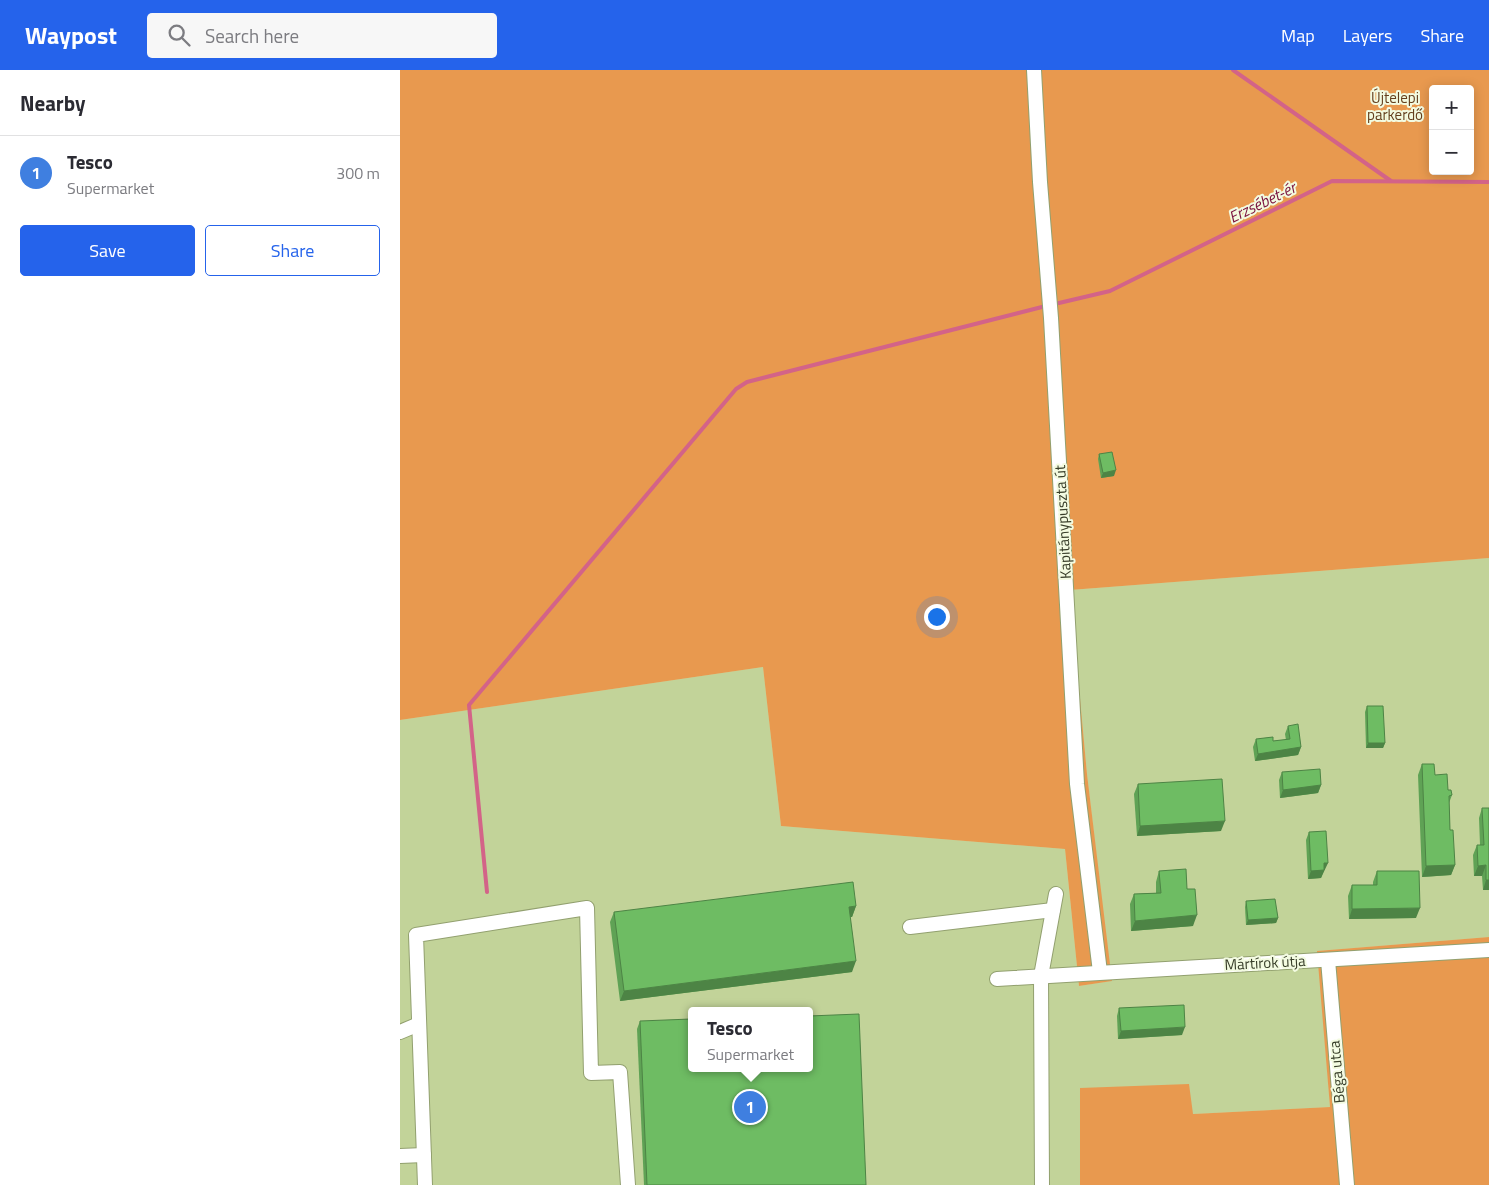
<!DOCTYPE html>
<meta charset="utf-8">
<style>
body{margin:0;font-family:"Titillium Web",sans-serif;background:#f7f7f7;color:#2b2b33}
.controls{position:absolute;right:15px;top:15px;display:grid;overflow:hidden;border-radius:5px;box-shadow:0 2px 12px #0003}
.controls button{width:45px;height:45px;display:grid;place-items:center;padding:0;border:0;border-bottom:1px solid #e1e1e2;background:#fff;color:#2b2b33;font:25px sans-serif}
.you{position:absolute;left:536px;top:546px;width:18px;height:18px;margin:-12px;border:4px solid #fff;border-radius:50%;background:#1a73e8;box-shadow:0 0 0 8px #1a73e833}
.badge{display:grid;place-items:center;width:32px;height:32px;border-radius:50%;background:#2563eb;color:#fff;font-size:16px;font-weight:700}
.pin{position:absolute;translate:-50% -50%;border:2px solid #fff;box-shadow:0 1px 5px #0006}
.popup{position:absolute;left:288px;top:937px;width:125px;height:65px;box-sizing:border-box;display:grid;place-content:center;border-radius:5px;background:#fff;filter:drop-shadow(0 1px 4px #0005);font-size:16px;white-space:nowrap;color:#7c7c81}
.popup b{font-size:19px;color:#2b2b33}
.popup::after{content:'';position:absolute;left:50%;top:100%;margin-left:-10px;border:10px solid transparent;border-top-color:#fff}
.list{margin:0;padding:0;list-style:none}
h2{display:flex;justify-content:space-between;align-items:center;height:65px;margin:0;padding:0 20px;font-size:21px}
h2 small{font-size:16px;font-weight:400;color:#7c7c81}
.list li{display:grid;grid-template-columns:32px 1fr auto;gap:15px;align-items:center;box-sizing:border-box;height:75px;padding:0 20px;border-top:1px solid #e1e1e2}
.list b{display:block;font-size:19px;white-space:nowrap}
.list p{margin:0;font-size:16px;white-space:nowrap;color:#7c7c81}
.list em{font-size:16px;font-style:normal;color:#7c7c81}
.actions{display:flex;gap:10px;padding:15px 20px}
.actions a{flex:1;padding:11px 0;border:1px solid #2563eb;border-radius:5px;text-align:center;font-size:18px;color:#2563eb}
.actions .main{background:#2563eb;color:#fff}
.icon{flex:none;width:28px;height:28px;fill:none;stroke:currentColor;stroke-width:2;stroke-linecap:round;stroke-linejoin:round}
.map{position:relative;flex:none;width:1089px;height:1115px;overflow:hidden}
header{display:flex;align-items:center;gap:30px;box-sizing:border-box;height:70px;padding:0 25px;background:#2563eb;color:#fff}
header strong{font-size:24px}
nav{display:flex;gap:28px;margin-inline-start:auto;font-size:18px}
.search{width:350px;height:45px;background:#f7f7f7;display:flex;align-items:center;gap:12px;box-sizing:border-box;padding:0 18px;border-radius:5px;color:#7c7c81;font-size:19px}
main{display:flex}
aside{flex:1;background:#fff}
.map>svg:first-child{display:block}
</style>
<header>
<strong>Waypost</strong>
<div class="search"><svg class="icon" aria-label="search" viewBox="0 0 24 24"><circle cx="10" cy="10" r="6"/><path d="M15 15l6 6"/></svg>Search here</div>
<nav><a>Map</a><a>Layers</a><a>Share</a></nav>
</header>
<main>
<aside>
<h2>Nearby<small></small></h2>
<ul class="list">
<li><span class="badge" style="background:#3f7fe0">1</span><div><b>Tesco</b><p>Supermarket</p></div><em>300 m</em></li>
</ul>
<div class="actions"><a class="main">Save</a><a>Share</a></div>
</aside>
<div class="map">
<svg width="1089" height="1115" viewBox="0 0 1089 1115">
<rect width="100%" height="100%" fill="#cedeaa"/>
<path fill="#c2d399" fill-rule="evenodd" d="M 1089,488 L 1089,867 L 918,881 L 930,1037 L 793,1044 L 680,1018 L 680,1115 L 0,1115 L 0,650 L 363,597 L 381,756 L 665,779 L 679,916 L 711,911 L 687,704 L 670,520 ZM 291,941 L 409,941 L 409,998 L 291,998 Z"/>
<g fill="#e8994f" fill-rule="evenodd">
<path d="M 0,0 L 1089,0 L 1089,488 L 670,520 L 687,704 L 712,911 L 679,916 L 665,779 L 381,756 L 363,597 L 0,650 ZM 1033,19 L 1070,19 L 1070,101 L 1033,101 Z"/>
<polygon points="1089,867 1089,1115 680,1115 680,1018 789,1014 793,1044 930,1037 917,881"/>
</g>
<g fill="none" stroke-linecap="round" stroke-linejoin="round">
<g stroke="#d36388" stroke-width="4">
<polyline points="833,0 991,111"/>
<polyline points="659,233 710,221 932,111 1089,112"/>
<polyline points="87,822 69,635 336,319 347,312 642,237"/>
</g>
<g stroke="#92a06f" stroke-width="16">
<g id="minor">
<polyline points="634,0 640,112 651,248 677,714 700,902"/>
<polyline points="510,857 653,840"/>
<polyline points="928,890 947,1115"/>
<polyline points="597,909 1089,880"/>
<polyline points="0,962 19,954"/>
<polyline points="0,1086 24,1085"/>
<polyline points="25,1115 16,865 187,838 191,1003 220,1002 228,1115"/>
<polyline points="642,1115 641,906 656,824"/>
</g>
</g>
<use href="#minor" stroke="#fff" stroke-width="14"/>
</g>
<g fill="#5fa255">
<polygon points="699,384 714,406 701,408 698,389"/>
<polygon points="967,636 985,673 983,678 966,678 965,642"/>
<polygon points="888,656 901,677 898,685 855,691 853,677 856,669 873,671 886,670 885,664"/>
<polygon points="1022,694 1035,705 1052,725 1049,733 1050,760 1055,795 1051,805 1022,807 1018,705"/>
<polygon points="882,702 921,715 918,723 880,728 879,710"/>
<polygon points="738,714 821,761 737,766 734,724"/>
<polygon points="1082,738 1089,820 1083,820 1082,806 1074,806 1073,785 1077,775 1080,775 1079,748"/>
<polygon points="909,762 925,800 924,800 921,808 908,809 906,770"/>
<polygon points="759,801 787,819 793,856 731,861 730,834 734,824 756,823 756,812"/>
<polygon points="977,801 1016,848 949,849 948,826 952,815 973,815 973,812"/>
<polygon points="846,831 878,848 876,853 846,855 845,837"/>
<polygon points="456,836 452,847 450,847 452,902 220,931 210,852 214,842"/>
<polygon points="719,938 782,965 718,969 717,946"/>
<polygon points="240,951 466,1115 244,1115 237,959"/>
</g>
<g fill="#4d8445">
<polygon points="716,400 714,406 701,408 703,403"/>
<polygon points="968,673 985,673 983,678 966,678"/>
<polygon points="901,677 898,685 855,691 858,684"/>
<polygon points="921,715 918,723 880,728 883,720"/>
<polygon points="825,751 821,761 737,766 740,756"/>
<polygon points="924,793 928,793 921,808 908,809 911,801"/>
<polygon points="1055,795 1051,805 1022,807 1026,796"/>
<polygon points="1086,795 1082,806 1074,806 1078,796"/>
<polygon points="1086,810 1089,810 1089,820 1083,820"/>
<polygon points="456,836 452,847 445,847 449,837"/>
<polygon points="1020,838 1016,848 949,849 952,839"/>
<polygon points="797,845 793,856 731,861 735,851"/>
<polygon points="878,848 876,853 846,855 848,850"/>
<polygon points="456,891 452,902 220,931 224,921"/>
<polygon points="785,957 782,965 718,969 721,961"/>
</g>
<g fill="#6ebc63" stroke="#4d8445">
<polygon points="712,382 716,400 703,403 699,384"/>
<polygon points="967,636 983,636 985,673 968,673"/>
<polygon points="898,654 901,677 858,684 856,669 873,667 873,671 890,669 888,656"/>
<polygon points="1022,694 1034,694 1035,705 1047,704 1048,720 1051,720 1052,725 1049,726 1050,760 1053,760 1055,795 1026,796"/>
<polygon points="920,699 921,715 883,720 882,702"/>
<polygon points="822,709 825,751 740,756 738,714"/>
<polygon points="1082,738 1089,738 1089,810 1086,810 1086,795 1078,796 1077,775 1084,775"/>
<polygon points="926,761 928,793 924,793 924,800 911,801 909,762"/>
<polygon points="786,799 787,819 795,819 797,845 735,851 734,824 761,823 759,801"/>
<polygon points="977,801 1019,801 1020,838 952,839 952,815 977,815"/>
<polygon points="453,812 456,836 449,837 456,891 224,921 214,842"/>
<polygon points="875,829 878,848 848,850 846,831"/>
<polygon points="784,935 785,957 721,961 719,938"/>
<polygon points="459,944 466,1115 247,1115 240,951 291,949 291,998 409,998 409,946"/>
</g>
<g text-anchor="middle" stroke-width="4" stroke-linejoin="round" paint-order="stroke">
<g font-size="15" fill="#643f1d" stroke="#f3fbe1">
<text x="995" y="33">Újtelepi<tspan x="995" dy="17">parkerdő</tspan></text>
</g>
<g font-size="15" fill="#373d29" stroke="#f3fbe1">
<text transform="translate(663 452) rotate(-93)" y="5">Kapitánypuszta út</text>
<text transform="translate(865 893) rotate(-3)" y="5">Mártírok útja</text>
<text transform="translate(937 1002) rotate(-95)" y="5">Béga utca</text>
</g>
<g font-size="16" font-style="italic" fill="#7a123f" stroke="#f3fbe1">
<text transform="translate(862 132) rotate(-26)" y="6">Erzsébet-ér</text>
</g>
</g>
</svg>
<div class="controls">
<button>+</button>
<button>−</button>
</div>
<div class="you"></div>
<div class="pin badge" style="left:350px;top:1037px;background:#3f7fe0">1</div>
<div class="popup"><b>Tesco</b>Supermarket</div>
</div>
</main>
